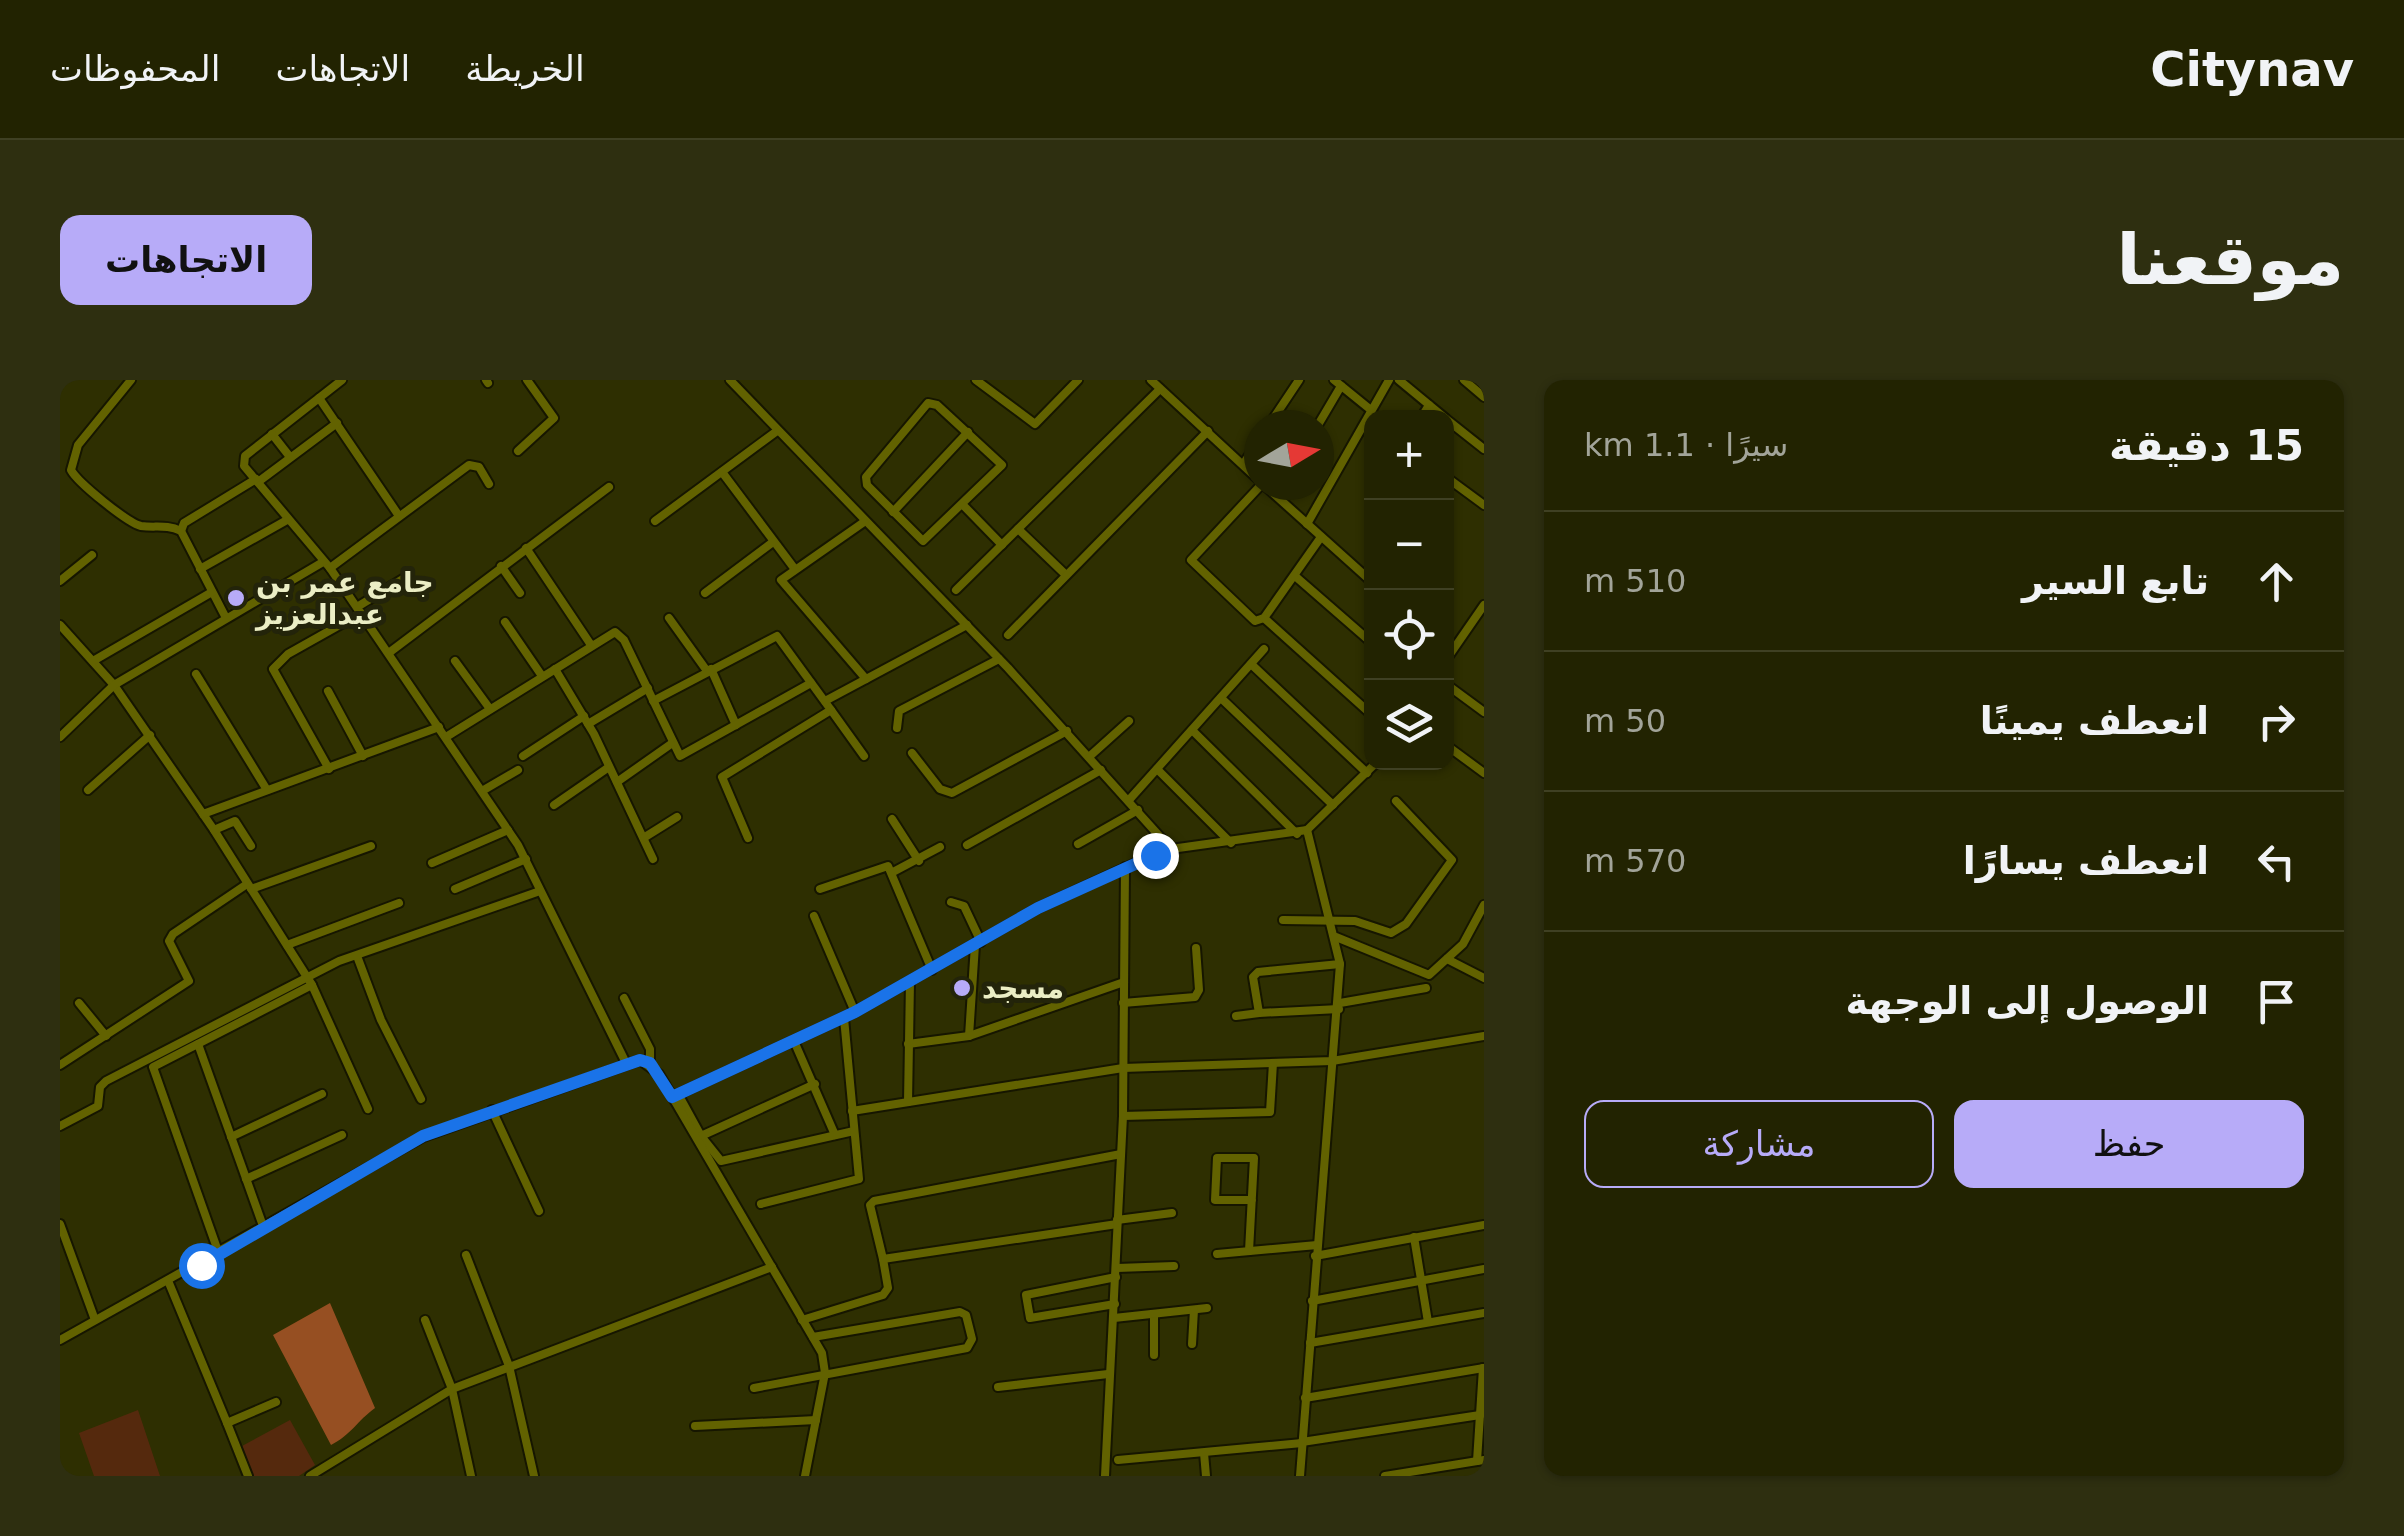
<!DOCTYPE html>
<html lang="ar">
<meta charset="utf-8">
<style>
body{margin:0;font-family:"DejaVu Sans","Noto Sans Arabic",sans-serif;background:#2e2f10;color:#f1f3f6;direction:rtl}
.controls{position:absolute;right:30px;top:30px;display:grid;overflow:hidden;border-radius:20px;box-shadow:0 2px 8px #0004}
.controls button{width:90px;height:90px;display:grid;place-items:center;padding:0;border:0;border-bottom:2px solid #3f4023;background:#222301;color:#f1f3f6;font:50px sans-serif}
.compass{position:absolute;left:1184px;top:30px;width:90px;height:90px;border-radius:50%;background:#222301;box-shadow:0 2px 8px #0004;rotate:80deg}
.stop{position:absolute;width:30px;height:30px;margin:-22px;border:8px solid #1a73e8;border-radius:50%;background:#fff}
.stop.end{background:#1a73e8;border-color:#fff;box-shadow:0 2px 10px #0008}
.list{margin:0;padding:0;list-style:none}
h2{display:flex;justify-content:space-between;align-items:center;height:130px;margin:0;padding:0 40px;font-size:42px}
h2 small{font-size:32px;font-weight:400;color:#a2a499}
.list li{display:grid;grid-template-columns:65px 1fr auto;gap:30px;align-items:center;box-sizing:border-box;height:140px;padding:0 40px;border-top:2px solid #3f4023}
.list b{display:block;font-size:38px;white-space:nowrap}
.list em{font-size:32px;font-style:normal;color:#a2a499}
.actions{display:flex;gap:20px;padding:30px 40px}
.actions a{flex:1;padding:22px 0;border:2px solid #b7abf8;border-radius:20px;text-align:center;font-size:35px;color:#b7abf8}
.actions .main{background:#b7abf8;color:#111}
.icon{flex:none;width:55px;height:55px;fill:none;stroke:currentColor;stroke-width:2;stroke-linecap:round;stroke-linejoin:round}
.map{position:relative;flex:none;width:1424px;height:1096px;overflow:hidden;direction:ltr;border-radius:20px}
header{display:flex;align-items:center;gap:60px;box-sizing:border-box;height:140px;padding:0 50px;background:#222301;border-bottom:2px solid #3f4023}
header strong{font-size:48px}
nav{display:flex;gap:55px;margin-inline-start:auto;font-size:35px}
.intro{display:flex;align-items:center;justify-content:space-between;box-sizing:border-box;height:240px;padding:0 60px}
h1{margin:0;font-size:70px}
.button{padding:25px 45px;border-radius:20px;background:#b7abf8;color:#111;font-size:35px;font-weight:700}
main{display:flex;gap:60px;padding:0 60px}
aside{flex:1;background:#222301;border-radius:20px;box-shadow:0 2px 8px #0004}
.map>svg:first-child{display:block}
</style>
<header>
<strong>Citynav</strong>
<nav><a>الخريطة</a><a>الاتجاهات</a><a>المحفوظات</a></nav>
</header>
<div class="intro"><h1>موقعنا</h1><a class="button">الاتجاهات</a></div>
<main>
<aside>
<h2>15 دقيقة<small>سيرًا · 1.1 km</small></h2>
<ul class="list">
<li><svg class="icon" aria-label="ahead" viewBox="0 0 24 24"><path d="M12 20V5M6 11l6-6 6 6"/></svg><div><b>تابع السير</b></div><em>510 m</em></li>
<li><svg class="icon" aria-label="right" viewBox="0 0 24 24"><path d="M7 20v-9h11M14 6l5 5-5 5"/></svg><div><b>انعطف يمينًا</b></div><em>50 m</em></li>
<li><svg class="icon" aria-label="left" viewBox="0 0 24 24"><path d="M17 20v-9H6M10 6l-5 5 5 5"/></svg><div><b>انعطف يسارًا</b></div><em>570 m</em></li>
<li><svg class="icon" aria-label="arrive" viewBox="0 0 24 24"><path d="M6 21V4h12l-3 4 3 4H6"/></svg><div><b>الوصول إلى الوجهة</b></div></li>
</ul>
<div class="actions"><a class="main">حفظ</a><a>مشاركة</a></div>
</aside>
<div class="map">
<svg width="1424" height="1096" viewBox="0 0 1424 1096">
<rect width="100%" height="100%" fill="#2e2f01"/>
<g fill="#55290d">
<polygon points="78,1030 100,1096 34,1096 19,1053"/>
<polygon points="230,1040 255,1085 239,1096 193,1096 182,1066"/>
</g>
<path fill="#964f22" d="M 270,923 L 315,1028 C 297,1041 291,1055 271,1065 L 213,955 Z"/>
<g fill="none" stroke-linecap="round" stroke-linejoin="round">
<g stroke="#161600" stroke-width="12">
<g id="minor">
<path d="M 71,0 L 18,65 L 11,90 C 18,103 68,143 81,146 C 96,148 106,144 121,151 L 166,238"/>
<polyline points="282,0 185,76 184,86 270,188 458,465 566,683"/>
<polyline points="426,0 428,3"/>
<polyline points="670,0 948,288 1111,469"/>
<polyline points="916,0 975,44 1018,0"/>
<polyline points="1091,0 1199,100"/>
<polyline points="1274,0 1311,30"/>
<polyline points="1339,0 1385,38"/>
<polyline points="1404,0 1424,17"/>
<polyline points="259,18 339,136"/>
<polygon points="868,23 877,25 942,85 863,161 807,105 806,97"/>
<polyline points="1361,38 1369,25"/>
<polyline points="1386,39 1424,69"/>
<polyline points="1209,45 1239,0"/>
<polyline points="1258,45 1281,6"/>
<polyline points="212,54 230,77"/>
<polyline points="458,71 494,38 467,0"/>
<polyline points="1184,83 1199,60"/>
<polyline points="662,92 734,188"/>
<polyline points="1386,97 1424,125"/>
<polyline points="198,102 277,43"/>
<polyline points="1201,105 1131,180 1195,241 1204,238 1261,157"/>
<polyline points="1204,105 1312,202"/>
<polyline points="903,125 942,165"/>
<polyline points="833,132 908,52"/>
<polyline points="595,141 717,51"/>
<polyline points="804,142 721,200 806,299"/>
<polyline points="1247,144 1329,0"/>
<polyline points="958,149 1006,195"/>
<polyline points="121,151 124,143 196,99"/>
<polyline points="466,168 531,265"/>
<polyline points="441,186 460,213"/>
<polyline points="270,188 409,85 419,87 429,104"/>
<polyline points="140,189 227,140"/>
<polyline points="1235,196 1312,263"/>
<polyline points="0,201 32,175"/>
<polyline points="896,210 1100,9"/>
<polyline points="645,213 713,162"/>
<polyline points="297,227 343,199"/>
<polyline points="609,238 647,291"/>
<polyline points="1204,238 1312,335"/>
<polyline points="445,242 482,296"/>
<polyline points="0,245 54,305 154,450 252,605 308,729"/>
<polyline points="948,255 1148,51"/>
<polyline points="330,272 549,107"/>
<polyline points="1386,280 1424,225"/>
<polyline points="33,281 152,212"/>
<polyline points="395,281 430,329"/>
<polyline points="1191,284 1307,393"/>
<polyline points="495,289 534,354 593,479"/>
<polyline points="651,289 676,345"/>
<polyline points="136,294 207,410"/>
<polyline points="1386,304 1424,332"/>
<polyline points="268,311 303,376"/>
<polyline points="1161,318 1273,425"/>
<polyline points="593,321 717,256 771,330 662,397 688,458"/>
<polyline points="765,321 907,245"/>
<polyline points="771,330 804,376"/>
<polyline points="528,344 588,308"/>
<polyline points="837,348 839,331 939,279"/>
<polyline points="1132,350 1237,454"/>
<polyline points="0,357 54,305 263,182"/>
<polyline points="386,357 555,252 564,260 620,376 751,303"/>
<polyline points="1386,365 1424,393"/>
<polyline points="852,373 880,409 892,413 1007,351"/>
<polyline points="463,376 524,336"/>
<polyline points="1030,376 1069,341"/>
<polyline points="269,389 213,289 228,274 301,233"/>
<polyline points="1097,389 1171,463"/>
<polyline points="557,402 611,364"/>
<polyline points="28,410 90,355"/>
<polyline points="422,411 458,390"/>
<polyline points="1069,420 1204,269"/>
<polyline points="494,425 549,387"/>
<polyline points="143,434 379,347"/>
<polyline points="832,439 859,481"/>
<polyline points="154,450 175,441 191,466"/>
<polyline points="585,457 617,437"/>
<polyline points="1018,464 1078,430"/>
<polyline points="907,465 1041,390"/>
<polyline points="372,483 448,450"/>
<polyline points="833,492 880,467"/>
<polyline points="191,509 311,466"/>
<polyline points="395,509 466,479"/>
<polyline points="760,509 828,486 872,590"/>
<polyline points="891,522 904,526 921,562"/>
<polyline points="754,536 795,632"/>
<polyline points="1223,540 1295,541 1331,553 1346,544 1392,480 1336,421"/>
<polyline points="1276,557 1369,595 1403,564 1424,525"/>
<polyline points="227,565 339,523"/>
<polyline points="297,576 321,640 361,719"/>
<polyline points="1387,579 1424,598"/>
<polyline points="564,618 590,669 590,683"/>
<polyline points="19,623 46,656"/>
<polyline points="1063,623 1135,617 1139,610 1136,568"/>
<polyline points="1280,623 1366,608"/>
<polyline points="1279,629 1199,633 1193,597 1198,592 1280,584"/>
<polyline points="1176,636 1199,633"/>
<polyline points="909,656 915,565"/>
<polyline points="734,661 775,755"/>
<polyline points="138,664 203,846"/>
<polyline points="848,664 909,656 1064,602"/>
<polyline points="0,685 129,601 109,561 113,554 187,504"/>
<polyline points="618,714 641,756 661,781 794,751"/>
<polyline points="612,717 795,632 978,528 1080,481 1111,469 1247,450 1317,382"/>
<polyline points="848,722 850,602"/>
<polyline points="432,730 479,831"/>
<polyline points="792,731 1063,688 1272,681 1424,656"/>
<polyline points="1063,736 1210,732 1213,683"/>
<polyline points="0,746 38,726 40,707 46,701 279,581 480,511"/>
<polyline points="641,756 755,704"/>
<polyline points="171,757 262,714"/>
<polyline points="186,799 282,755"/>
<polyline points="701,824 799,799 784,638"/>
<polyline points="1057,840 1112,833"/>
<polyline points="0,844 35,940"/>
<polyline points="1057,844 823,879 810,825 814,821 1061,774"/>
<polyline points="1354,857 1368,942"/>
<polyline points="1189,871 1194,778 1157,778 1155,820 1192,820"/>
<polyline points="159,874 93,687 252,605"/>
<polyline points="1157,874 1257,865"/>
<polyline points="406,875 449,986 474,1096"/>
<polyline points="1255,876 1424,845"/>
<polyline points="1057,888 1114,886"/>
<polyline points="109,903 167,1043"/>
<polyline points="1252,921 1424,889"/>
<polyline points="1055,924 970,938 966,915 1056,897"/>
<polyline points="1094,934 1094,975"/>
<polyline points="1054,938 1147,928"/>
<polyline points="365,940 392,1009 411,1096"/>
<polyline points="742,940 823,915 828,908 823,879"/>
<polyline points="0,960 363,757 580,680 599,694 762,973 765,993 745,1096"/>
<polyline points="1250,963 1424,933"/>
<polyline points="1132,964 1134,930"/>
<polyline points="938,1007 1048,994"/>
<polyline points="694,1008 907,968 912,959 906,935 900,932 753,957"/>
<polyline points="1245,1018 1424,988"/>
<polyline points="635,1046 756,1040"/>
<polyline points="1242,1062 1420,1035"/>
<polyline points="1144,1073 1146,1096"/>
<polyline points="1058,1080 1242,1063"/>
<polyline points="1417,1081 1423,988"/>
<polyline points="188,1096 167,1043 216,1022"/>
<polyline points="250,1096 392,1009 712,887"/>
<polyline points="1045,1096 1063,736 1065,487"/>
<polyline points="1240,1096 1280,584 1247,450"/>
<polyline points="1325,1096 1424,1080"/>
</g>
</g>
<use href="#minor" stroke="#626200" stroke-width="8"/>
</g>
<g fill="none" stroke-linecap="round" stroke-linejoin="round">
<polyline stroke="#1a73e8" stroke-width="12" points="141,885 363,756 580,680 590,683 612,717 795,632 978,528 1095,475"/>
</g>
<g fill="#b7abf8" stroke="#23240a" stroke-width="4">
<circle cx="176" cy="218" r="10"/>
<circle cx="902" cy="608" r="10"/>
</g>
<g text-anchor="middle" stroke-width="10" stroke-linejoin="round" paint-order="stroke">
<g font-size="28" font-weight="bold" fill="#ebeec5" stroke="#23240a" text-anchor="start">
<text x="196" y="212">جامع عمر بن<tspan x="196" dy="32">عبدالعزيز</tspan></text>
<text x="922" y="618">مسجد</text>
</g>
</g>
</svg>
<div class="controls">
<button>+</button>
<button>−</button>
<button><svg class="icon" aria-label="locate" viewBox="0 0 24 24"><circle cx="12" cy="12" r="6"/><path d="M12 2v4M12 18v4M2 12h4M18 12h4"/></svg></button>
<button><svg class="icon" aria-label="layers" viewBox="0 0 24 24"><path d="M12 4l9 5-9 5-9-5zM3 14l9 5 9-5"/></svg></button>
</div>
<svg class="compass" viewBox="-18 -18 36 36"><path d="M0-13l5 13h-10z" fill="#e53935"/><path d="M0 13l5-13h-10z" fill="#a2a499"/></svg>
<div class="stop" style="left:141px;top:885px"></div>
<div class="stop end" style="left:1095px;top:475px"></div>
</div>
</main>
